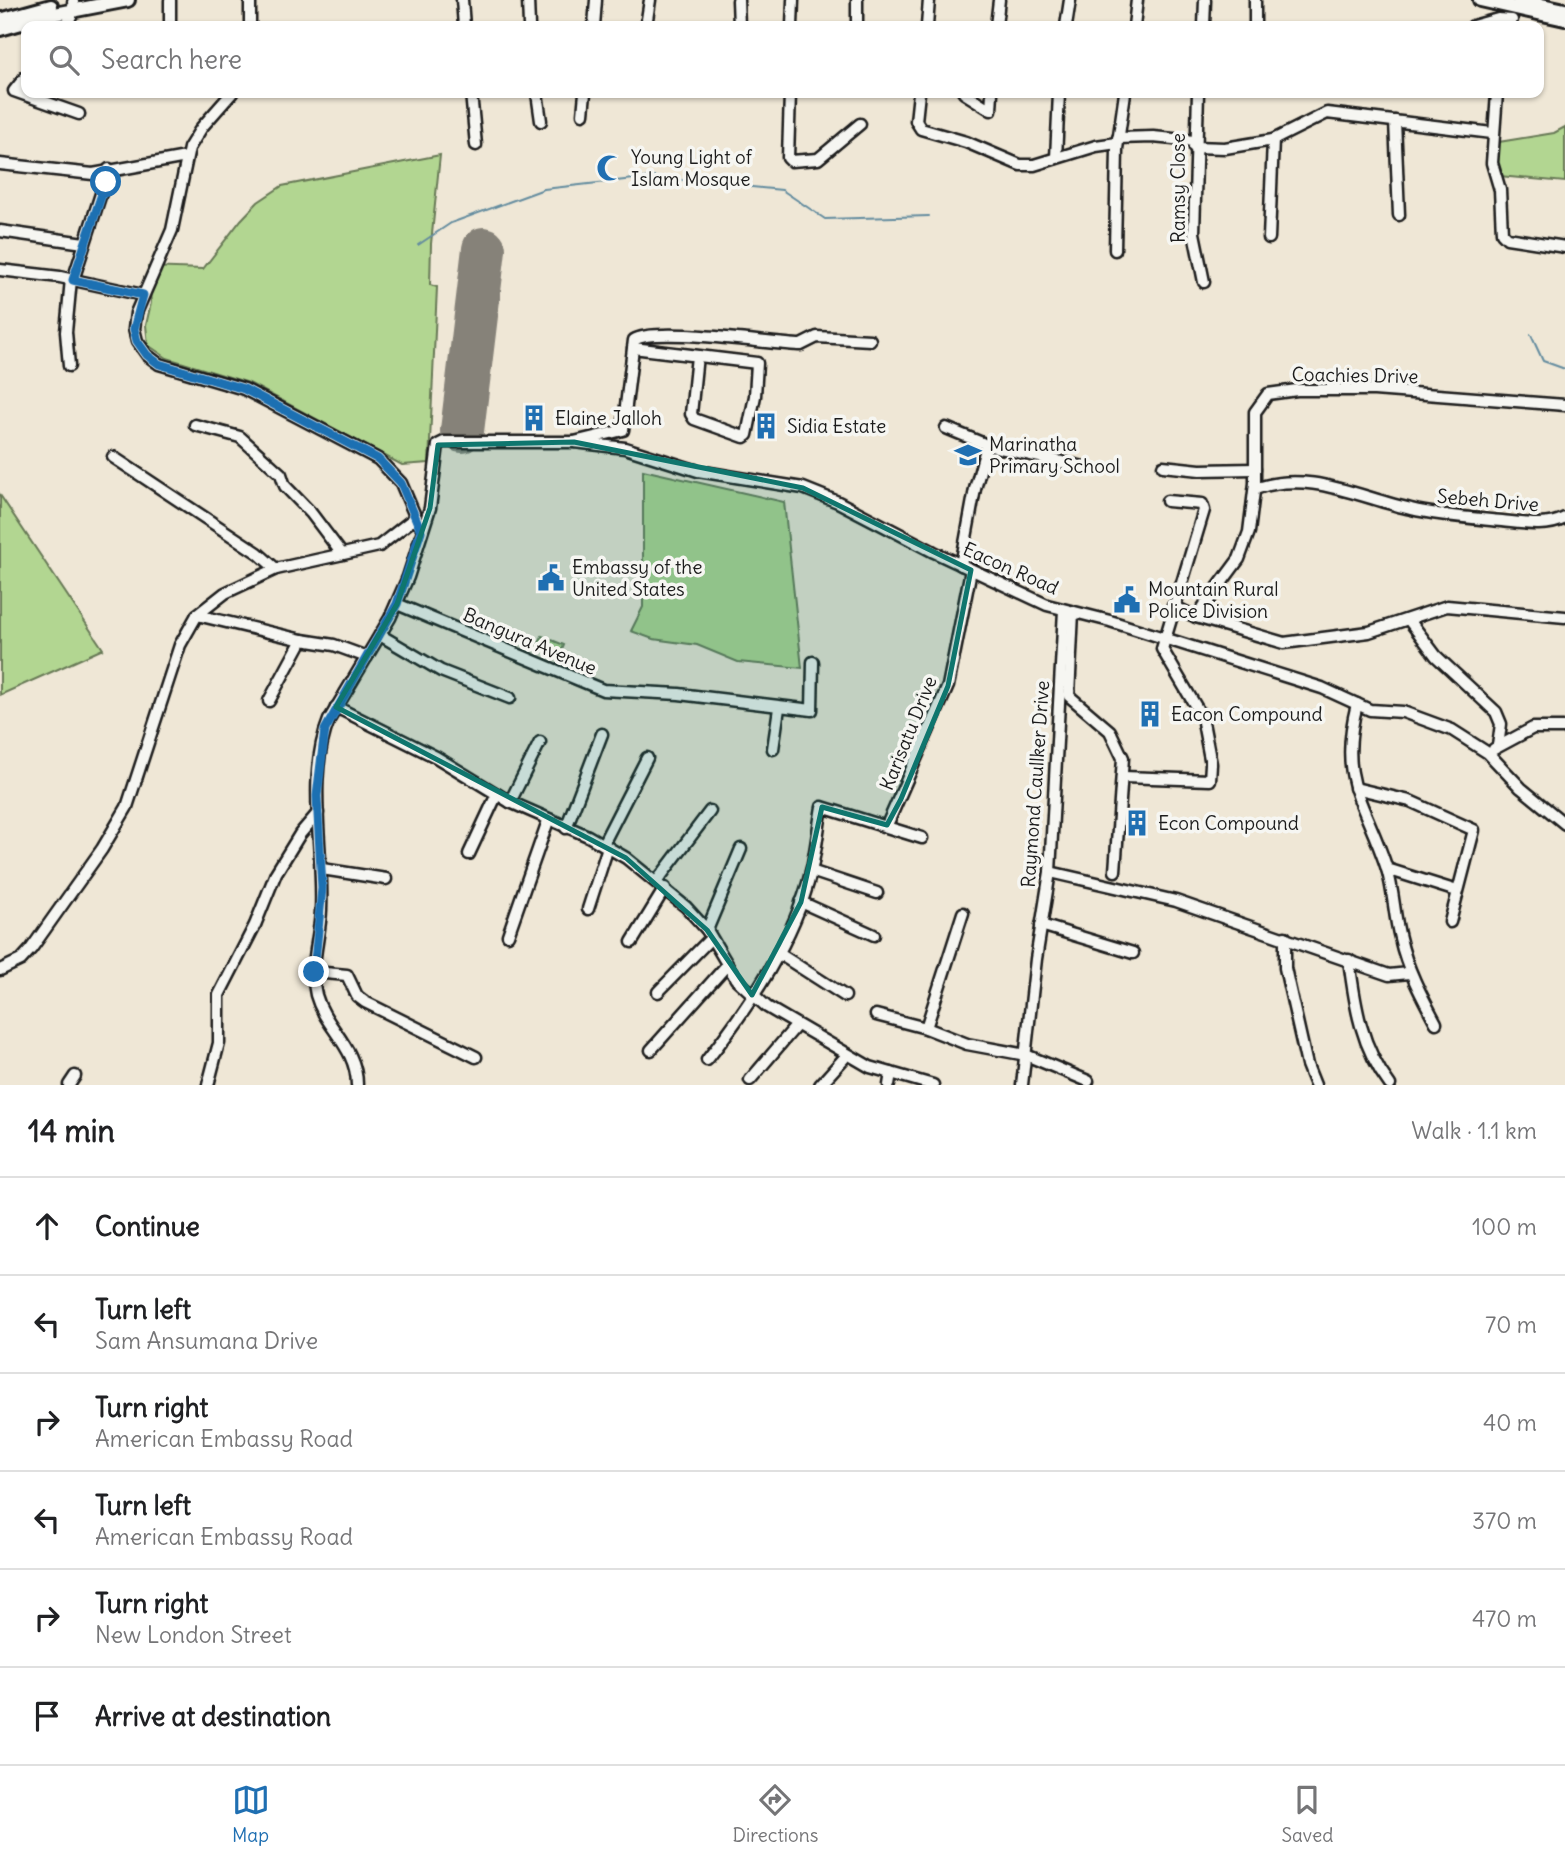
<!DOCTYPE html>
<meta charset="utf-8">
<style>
body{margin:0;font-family:Delius,sans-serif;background:#f6f6f6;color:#202124}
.stop{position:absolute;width:21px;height:21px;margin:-16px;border:5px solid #1f6fb2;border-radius:50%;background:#fff}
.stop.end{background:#1f6fb2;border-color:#fff;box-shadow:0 2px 7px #0008}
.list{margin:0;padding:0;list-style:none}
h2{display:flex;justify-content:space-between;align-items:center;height:91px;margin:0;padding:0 28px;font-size:30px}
h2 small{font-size:23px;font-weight:400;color:#757577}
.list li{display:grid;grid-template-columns:46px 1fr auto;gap:21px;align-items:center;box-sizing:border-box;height:98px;padding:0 28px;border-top:2px solid #e0e0e0}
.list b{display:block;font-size:26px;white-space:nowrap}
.list p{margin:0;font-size:23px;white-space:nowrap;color:#757577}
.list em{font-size:23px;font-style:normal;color:#757577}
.icon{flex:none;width:38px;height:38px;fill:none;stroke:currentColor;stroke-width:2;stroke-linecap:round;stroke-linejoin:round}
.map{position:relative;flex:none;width:1565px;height:1085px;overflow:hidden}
.search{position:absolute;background:#fff;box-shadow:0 2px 5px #0004;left:21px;right:21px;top:21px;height:77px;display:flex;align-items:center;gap:18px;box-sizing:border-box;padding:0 24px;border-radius:14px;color:#757577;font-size:26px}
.sheet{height:679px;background:#fff}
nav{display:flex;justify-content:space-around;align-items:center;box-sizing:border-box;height:98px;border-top:2px solid #e0e0e0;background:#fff;font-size:19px;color:#757577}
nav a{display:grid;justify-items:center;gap:4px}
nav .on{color:#1f6fb2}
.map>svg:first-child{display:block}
</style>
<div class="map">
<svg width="1565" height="1085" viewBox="0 0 1565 1085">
<rect width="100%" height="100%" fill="#efe7d6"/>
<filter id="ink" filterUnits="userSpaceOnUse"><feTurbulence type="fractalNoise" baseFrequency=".0143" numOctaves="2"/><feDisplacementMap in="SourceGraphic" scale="14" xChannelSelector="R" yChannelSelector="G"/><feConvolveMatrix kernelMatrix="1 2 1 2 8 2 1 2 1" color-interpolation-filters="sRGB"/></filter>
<g filter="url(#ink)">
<g fill="#b2d691" stroke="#677956" stroke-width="2">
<polygon points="1565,127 1565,182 1499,176 1488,166 1487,153 1493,143 1554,133"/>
<polygon points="440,155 431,244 430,285 437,287 429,463 402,465 249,383 167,358 148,345 146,325 151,303 148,267 203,269 241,220 258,202 282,186"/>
<polygon points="643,470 784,502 802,668 738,662 697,645 653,639 631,631 643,607"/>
<polygon points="0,495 103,649 0,695"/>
<polygon points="542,636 564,645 560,655 538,646"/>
</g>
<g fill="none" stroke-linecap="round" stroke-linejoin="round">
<g stroke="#648c9f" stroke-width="2">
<polyline points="418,245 451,223 544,189 652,177 782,190 825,219 929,216"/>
<polyline points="1531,335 1543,361 1565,369"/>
</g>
<polyline stroke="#868279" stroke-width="44" points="462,431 484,249"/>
<g stroke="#1c1c1c" stroke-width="15">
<g id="minor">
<polyline points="250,0 250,26"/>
<polyline points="462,0 464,26"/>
<polyline points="528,0 529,26"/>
<polyline points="738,0 739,26"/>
<polyline points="66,26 74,10 73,2"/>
<polyline points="170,26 170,0"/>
<polyline points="594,26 596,0"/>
<polyline points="646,26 650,0"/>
<polyline points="792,26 793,0"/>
<polyline points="857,26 857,0"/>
<polyline points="927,26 929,0"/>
<polyline points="996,26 999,0"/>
<polyline points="1066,26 1070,0"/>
<polyline points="1134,26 1137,0"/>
<polyline points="1204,26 1205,0"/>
<polyline points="1255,26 1255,0"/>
<polyline points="1473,26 1498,19 1512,20"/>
<polyline points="26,76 14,91 79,114"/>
<polyline points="232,93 202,127 189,148 172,230 136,313 134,329 137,341 147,355 159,364 244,389 378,459 401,483 418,523"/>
<polyline points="471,93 476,145"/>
<polyline points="537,93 541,121"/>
<polyline points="790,93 788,158 791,161 818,159 860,124"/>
<polyline points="919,93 916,121 921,129 966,142 1020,165 1034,165 1096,146 1117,143"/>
<polyline points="964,93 991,110 992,93"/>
<polyline points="1198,93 1194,233 1204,282"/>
<polyline points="1497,93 1492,163 1500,190 1502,233 1507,238 1565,247"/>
<polyline points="583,114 585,93"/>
<polyline points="1395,121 1399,215"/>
<polyline points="1118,138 1153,137 1194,141"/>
<polyline points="1194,147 1225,148 1273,140 1327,113 1492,133"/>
<polyline points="1056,158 1059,93"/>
<polyline points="0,164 93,174 186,157"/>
<polyline points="0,231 84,243"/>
<polyline points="1269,238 1273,140"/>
<polyline points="1115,250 1117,149 1125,93"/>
<polyline points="0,270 60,277 143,295"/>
<polyline points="73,280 109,169"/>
<polyline points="633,348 757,363 755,396 747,435 744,437 694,419 691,414 697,356"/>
<polyline points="69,366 66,332 71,279"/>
<polyline points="195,425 240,437 281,474 285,486 311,513 342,554"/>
<polyline points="946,428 987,445 1084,467"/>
<path d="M 574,442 L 623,430 L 634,340 C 654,326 770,344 801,345 L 817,337 L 870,340"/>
<polyline points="113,457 258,553 276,569"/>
<polyline points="1163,466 1200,470 1255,469"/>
<path d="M 1255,489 C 1308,469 1360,498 1411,509 C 1440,516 1472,518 1502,521 C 1522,523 1546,528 1565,518"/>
<polyline points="961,565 975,489 987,445"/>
<polyline points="397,604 603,690 679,694 812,710 813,662"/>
<polyline points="1173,606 1196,617 1284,643 1369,632 1447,606 1565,617"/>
<polyline points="1073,612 1069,696 1110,731 1123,758 1115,871"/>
<polyline points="197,615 302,640"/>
<polyline points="1196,617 1239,559 1249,532 1255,483 1255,412 1268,394 1297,390 1374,390 1565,405"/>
<polyline points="1409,620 1436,656 1496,712 1501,724 1498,746"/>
<polyline points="380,635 441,671 510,698"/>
<polyline points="269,701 302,640 334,645 367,657"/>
<path d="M 1357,704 C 1337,782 1365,801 1387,869 C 1394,892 1394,916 1400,938 C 1407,969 1421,995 1436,1023"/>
<polyline points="336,707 436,757 510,802 588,836 626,858 686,907 707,930 736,979 767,1007 870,1067 891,1073 889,1085"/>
<polyline points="773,749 779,708"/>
<polyline points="1494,749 1533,728 1565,728"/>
<polyline points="1123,777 1210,780 1211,764 1202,717 1162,649 1204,510 1202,504 1167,501"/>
<polyline points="1355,788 1410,801 1474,830 1450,922"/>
<polyline points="510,802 540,742"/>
<polyline points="887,825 948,686 971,570"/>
<polyline points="566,828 602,734"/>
<polyline points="603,844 647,758"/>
<polyline points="469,854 497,794"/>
<polyline points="322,869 386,879"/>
<polyline points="1387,869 1457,891"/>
<polyline points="811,871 877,893"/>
<polyline points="1050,872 1176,901 1389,975 1409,973"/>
<polyline points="657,881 710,811"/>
<polyline points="801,902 874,935"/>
<polyline points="588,909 608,847"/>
<polyline points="1041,925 1133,953"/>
<polyline points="707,930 741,849"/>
<polyline points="508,935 548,821"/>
<polyline points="1285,937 1285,968 1307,1065 1315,1085"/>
<polyline points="632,942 665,888"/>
<polyline points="778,953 845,996"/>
<path d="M 1349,960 C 1355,1006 1361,1047 1390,1085"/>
<polyline points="0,970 21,960 31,949 102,849 127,807 180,645 197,615 225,593 276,569 379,546 416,517"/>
<polyline points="314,972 347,975 357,996 365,1002 476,1057"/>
<polyline points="658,992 711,938"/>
<polyline points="876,1015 926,1028 967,1044 1026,1055 1088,1081"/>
<polyline points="926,1028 963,913"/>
<polyline points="651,1050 727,965"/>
<path d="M 707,1060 C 750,1005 794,940 811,872 C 816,851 818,829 822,807 L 922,838"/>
<polyline points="891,1073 933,1085"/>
<polyline points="750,1080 796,1026"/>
<polyline points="69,1085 75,1076"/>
<polyline points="208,1085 219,1043 219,995 255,925 276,873 300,834 318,813"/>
<path d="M 357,1085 C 357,1047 325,1028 316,995 C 309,968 320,937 321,910 C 324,850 306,776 329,720 L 390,618 L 408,577 L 430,508 L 438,445 L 444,442 L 574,442 L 625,448 L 698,471 L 803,488 L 838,502 L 934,552 L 1047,605 L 1110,621 L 1322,688 L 1370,710 L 1403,712 L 1452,730 L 1488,753 L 1521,788 L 1565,824"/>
<polyline points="820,1085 847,1055"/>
<polyline points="1022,1085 1036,959 1050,872 1064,610"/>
</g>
</g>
<g stroke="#1c1c1c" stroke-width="18">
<g id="major">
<polyline points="1480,0 1565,19"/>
<polyline points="1519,0 1565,10"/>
<polyline points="0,20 51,6"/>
<polyline points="0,29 50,15 128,0"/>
</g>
</g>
<use href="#minor" stroke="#f6f6f2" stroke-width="10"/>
<use href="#major" stroke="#f6f6f2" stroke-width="12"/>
</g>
</g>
<g fill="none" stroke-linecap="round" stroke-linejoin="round" filter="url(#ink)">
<polyline stroke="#1f6fb2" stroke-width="9" points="106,182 73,280 143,295 134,329 137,341 147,355 159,364 244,389 378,459 401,483 421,531 397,604 325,730 317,796 322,888 314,972"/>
</g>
<path fill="#0f766e" fill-opacity="0.2" stroke="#0f766e" stroke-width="5" stroke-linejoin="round" d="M 574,442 L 803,488 L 971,570 L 948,686 L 901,799 L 887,825 L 822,807 L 801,902 L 752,995 L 707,930 L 626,858 L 336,707 L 397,604 L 430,508 L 438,445 Z"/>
<defs>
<g id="mosque-bare" transform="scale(2.1)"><path d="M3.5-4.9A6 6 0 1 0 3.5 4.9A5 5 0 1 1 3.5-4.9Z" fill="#1f6fb2" stroke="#f6f6f2" stroke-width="2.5" paint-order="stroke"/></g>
<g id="building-bare" transform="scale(2.1)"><path d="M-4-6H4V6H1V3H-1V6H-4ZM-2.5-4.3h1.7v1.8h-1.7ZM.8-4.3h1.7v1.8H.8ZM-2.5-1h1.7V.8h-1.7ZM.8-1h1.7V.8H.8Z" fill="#1f6fb2" stroke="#f6f6f2" stroke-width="2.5" paint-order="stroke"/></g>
<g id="school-bare" transform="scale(2.1)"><path d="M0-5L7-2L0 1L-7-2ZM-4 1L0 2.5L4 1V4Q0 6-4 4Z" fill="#1f6fb2" stroke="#f6f6f2" stroke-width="2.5" paint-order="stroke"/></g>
<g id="civic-bare" transform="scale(2.1)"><path d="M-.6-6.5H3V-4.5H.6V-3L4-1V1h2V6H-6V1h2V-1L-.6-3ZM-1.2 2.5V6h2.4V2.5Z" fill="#1f6fb2" stroke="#f6f6f2" stroke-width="2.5" paint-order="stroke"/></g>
</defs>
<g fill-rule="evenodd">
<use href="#mosque-bare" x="610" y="168"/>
<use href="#building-bare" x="534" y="418"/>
<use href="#building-bare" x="766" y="426"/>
<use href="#school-bare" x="968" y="455"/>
<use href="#civic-bare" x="551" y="578"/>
<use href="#civic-bare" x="1127" y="600"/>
<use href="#building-bare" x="1150" y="714"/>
<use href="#building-bare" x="1137" y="823"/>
</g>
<g text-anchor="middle" stroke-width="7" stroke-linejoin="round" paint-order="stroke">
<g font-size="19" fill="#1c1c1c" stroke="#f6f6f2" text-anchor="start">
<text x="631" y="164">Young Light of<tspan x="631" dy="22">Islam Mosque</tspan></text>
<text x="555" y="425">Elaine Jalloh</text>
<text x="787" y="433">Sidia Estate</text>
<text x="989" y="451">Marinatha<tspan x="989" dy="22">Primary School</tspan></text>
<text x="572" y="574">Embassy of the<tspan x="572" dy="22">United States</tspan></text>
<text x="1148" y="596">Mountain Rural<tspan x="1148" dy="22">Police Division</tspan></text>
<text x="1171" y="721">Eacon Compound</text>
<text x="1158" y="830">Econ Compound</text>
</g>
<g font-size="19" fill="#1c1c1c" stroke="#f6f6f2">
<text transform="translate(1178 188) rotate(-90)" y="7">Ramsy Close</text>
<text transform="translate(1355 375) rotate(1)" y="7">Coachies Drive</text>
<text transform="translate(1488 500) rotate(5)" y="7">Sebeh Drive</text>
<text transform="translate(1011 568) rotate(24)" y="7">Eacon Road</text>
<text transform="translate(530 641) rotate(23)" y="7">Bangura Avenue</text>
<text transform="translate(908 733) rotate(-68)" y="7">Karisatu Drive</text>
<text transform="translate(1035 784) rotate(-86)" y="7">Raymond Caullker Drive</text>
</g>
</g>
</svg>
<div class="stop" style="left:106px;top:182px"></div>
<div class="stop end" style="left:314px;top:972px"></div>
<div class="search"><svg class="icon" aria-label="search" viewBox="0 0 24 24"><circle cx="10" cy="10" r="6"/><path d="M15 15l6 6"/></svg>Search here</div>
</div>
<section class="sheet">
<h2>14 min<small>Walk · 1.1 km</small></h2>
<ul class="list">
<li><svg class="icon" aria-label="ahead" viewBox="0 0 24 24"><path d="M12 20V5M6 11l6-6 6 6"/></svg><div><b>Continue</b></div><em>100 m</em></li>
<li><svg class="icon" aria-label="left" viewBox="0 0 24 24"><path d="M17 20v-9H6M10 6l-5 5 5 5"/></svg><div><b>Turn left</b><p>Sam Ansumana Drive</p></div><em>70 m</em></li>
<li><svg class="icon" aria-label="right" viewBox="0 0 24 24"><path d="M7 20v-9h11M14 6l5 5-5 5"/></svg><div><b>Turn right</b><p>American Embassy Road</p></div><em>40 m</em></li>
<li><svg class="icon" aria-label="left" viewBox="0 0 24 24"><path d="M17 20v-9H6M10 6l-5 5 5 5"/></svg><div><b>Turn left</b><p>American Embassy Road</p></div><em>370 m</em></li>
<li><svg class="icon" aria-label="right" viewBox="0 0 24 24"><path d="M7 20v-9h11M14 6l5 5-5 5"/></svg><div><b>Turn right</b><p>New London Street</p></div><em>470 m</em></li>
<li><svg class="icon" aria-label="arrive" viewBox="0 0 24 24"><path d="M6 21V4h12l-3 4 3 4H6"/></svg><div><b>Arrive at destination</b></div></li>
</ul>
</section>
<nav>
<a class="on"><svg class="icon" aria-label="map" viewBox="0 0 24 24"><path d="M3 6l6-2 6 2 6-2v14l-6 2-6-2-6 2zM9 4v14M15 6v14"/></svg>Map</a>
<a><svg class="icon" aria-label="directions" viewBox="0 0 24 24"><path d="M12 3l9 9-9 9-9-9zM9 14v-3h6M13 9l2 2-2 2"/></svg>Directions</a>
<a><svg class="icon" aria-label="saved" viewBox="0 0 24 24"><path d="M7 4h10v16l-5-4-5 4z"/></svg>Saved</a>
</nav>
